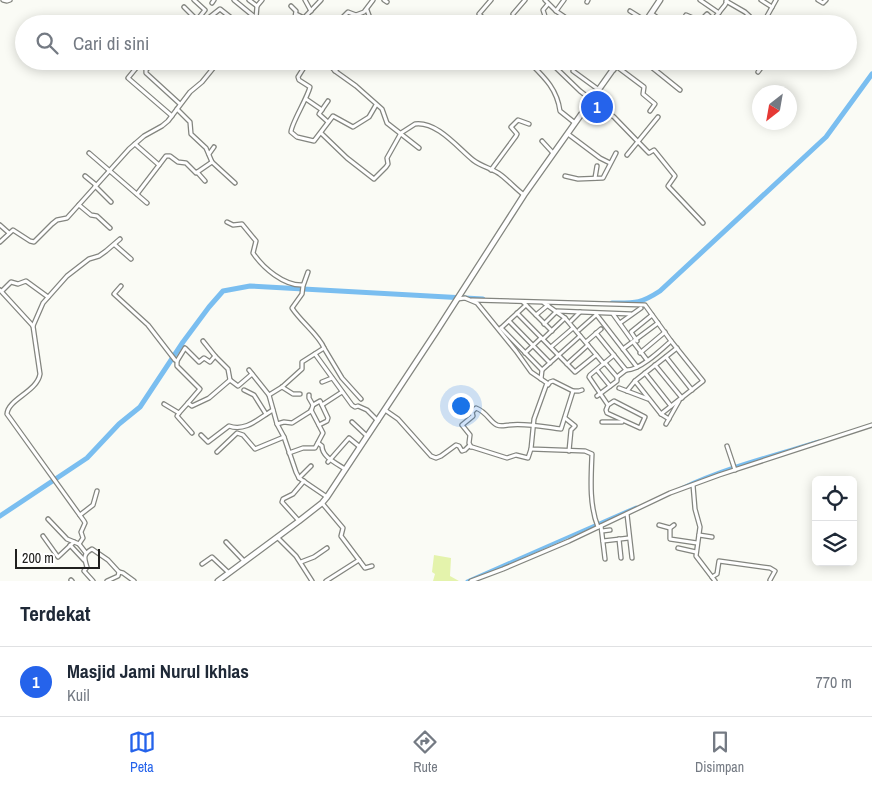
<!DOCTYPE html>
<html lang="id">
<style>
body{margin:0;font-family:"Archivo Narrow",sans-serif;background:#f2f2f3;color:#1f2937}
.controls{position:absolute;right:15px;bottom:15px;display:grid;overflow:hidden;border-radius:8px;box-shadow:0 2px 12px #0003}
.controls button{width:45px;height:45px;display:grid;place-items:center;padding:0;border:0;border-bottom:1px solid #e0e1e3;background:#fff;color:#1f2937;font:25px sans-serif}
.compass{position:absolute;left:752px;top:85px;width:45px;height:45px;border-radius:50%;background:#fff;box-shadow:0 2px 12px #0003;rotate:211deg}
.scale{position:absolute;left:15px;bottom:12px;width:85px;box-sizing:border-box;padding-left:5px;border:2px solid #20201e;border-top:0;font-size:14px;line-height:18px;white-space:nowrap;color:#20201e;-webkit-text-stroke:4px #fff;paint-order:stroke}
.you{position:absolute;left:460px;top:405px;width:18px;height:18px;margin:-12px;border:4px solid #fff;border-radius:50%;background:#1a73e8;box-shadow:0 0 0 8px #1a73e833}
.badge{display:grid;place-items:center;width:32px;height:32px;border-radius:50%;background:#2563eb;color:#fff;font-size:16px;font-weight:700}
.pin{position:absolute;translate:-50% -50%;border:2px solid #fff;box-shadow:0 1px 5px #0006}
.list{margin:0;padding:0;list-style:none}
h2{display:flex;justify-content:space-between;align-items:center;height:65px;margin:0;padding:0 20px;font-size:21px}
h2 small{font-size:16px;font-weight:400;color:#747a83}
.list li{display:grid;grid-template-columns:32px 1fr auto;gap:15px;align-items:center;box-sizing:border-box;height:70px;padding:0 20px;border-top:1px solid #e0e1e3}
.list b{display:block;font-size:19px;white-space:nowrap}
.list p{margin:0;font-size:16px;white-space:nowrap;color:#747a83}
.list em{font-size:16px;font-style:normal;color:#747a83}
.icon{flex:none;width:28px;height:28px;fill:none;stroke:currentColor;stroke-width:2;stroke-linecap:round;stroke-linejoin:round}
.map{position:relative;flex:none;width:872px;height:581px;overflow:hidden}
.search{position:absolute;background:#fff;box-shadow:0 2px 12px #0003;left:15px;right:15px;top:15px;height:55px;display:flex;align-items:center;gap:12px;box-sizing:border-box;padding:0 18px;border-radius:28px;color:#747a83;font-size:19px}
.sheet{height:135px;background:#fff}
nav{display:flex;justify-content:space-around;align-items:center;box-sizing:border-box;height:70px;border-top:1px solid #e0e1e3;background:#fff;font-size:14px;color:#747a83}
nav a{display:grid;justify-items:center;gap:2px}
nav .on{color:#2563eb}
.map>svg:first-child{display:block}
</style>
<div class="map">
<svg width="872" height="581" viewBox="0 0 872 581">
<rect width="100%" height="100%" fill="#fafbf5"/>
<polygon fill="#e4f3ac" points="434,555 451,558 450,576 459,581 433,581 435,574 432,572"/>
<g fill="none" stroke-linecap="round" stroke-linejoin="round">
<g stroke="#7abef0" stroke-width="3">
<path d="M 681,488 C 725,467 773,455 819,441"/>
<polyline points="467,581 636,507"/>
</g>
<g stroke="#7abef0" stroke-width="5">
<path d="M 612,303 C 635,303 640,304 660,291 L 826,137 L 872,74"/>
<polyline points="0,516 87,458 119,424 140,407 183,342 209,307 223,291 250,286 483,299"/>
</g>
<g stroke="#83857f" stroke-width="5.5">
<g id="street">
<polyline points="3,0 7,1 10,0"/>
<polyline points="194,0 205,10 197,20"/>
<polyline points="234,0 256,18 256,21 260,24"/>
<polyline points="249,0 257,6"/>
<polyline points="305,0 311,11"/>
<polyline points="384,0 387,2"/>
<polyline points="545,0 556,11 575,24"/>
<polyline points="700,0 719,13"/>
<polyline points="761,0 772,7"/>
<polyline points="818,0 823,3 826,0"/>
<polyline points="726,1 745,12 758,24"/>
<polyline points="587,2 588,0"/>
<polyline points="212,3 214,0"/>
<polyline points="291,6 296,11 295,17 291,24"/>
<polyline points="184,7 198,21"/>
<polyline points="367,10 370,18 367,24"/>
<polyline points="556,11 564,0"/>
<polyline points="630,11 646,21"/>
<polyline points="296,14 304,18 321,0"/>
<polyline points="513,14 525,0"/>
<polyline points="652,14 667,24"/>
<polyline points="201,24 220,9 239,24"/>
<polyline points="248,24 256,18 257,6 262,0"/>
<polyline points="336,24 348,12 356,15 364,12 373,0"/>
<polyline points="489,24 479,14 491,0"/>
<polyline points="547,24 543,19 545,16 543,10 548,4"/>
<polyline points="681,24 686,15 700,21 707,14 713,20 710,24"/>
<polyline points="716,24 713,20 725,5 727,1"/>
<polyline points="769,24 766,18 776,0"/>
<polyline points="155,61 146,70 146,73 180,104"/>
<path d="M 308,61 L 298,77 L 299,80 L 310,87 C 307,99 291,124 291,132 L 297,137 L 314,141 L 333,116 L 353,127 L 369,117 L 376,105"/>
<polyline points="326,61 335,71 356,86 382,109 387,123 419,148"/>
<path d="M 528,61 C 543,76 557,88 560,111 L 575,123"/>
<polyline points="600,61 614,70"/>
<polyline points="644,61 680,90"/>
<polyline points="553,65 580,91 614,117 647,151 649,153 654,150 675,176 668,186 703,223"/>
<polyline points="616,66 644,87 643,94 655,104 650,111"/>
<polyline points="137,67 128,78 172,116"/>
<polyline points="674,67 676,61"/>
<polyline points="335,71 344,61"/>
<polyline points="573,71 599,90"/>
<polyline points="758,72 766,61"/>
<polyline points="306,99 322,110"/>
<polyline points="328,101 319,114 328,122"/>
<polyline points="177,109 190,122 191,134 206,148 212,162 235,183"/>
<path d="M 321,133 L 347,158 L 374,179 L 386,167 L 388,164 L 387,158 L 401,133 L 415,124 C 437,121 458,148 473,160 C 482,167 494,169 501,175 C 509,181 516,189 524,195"/>
<polyline points="568,134 600,158 610,163"/>
<polyline points="542,141 553,153"/>
<polyline points="135,144 159,165"/>
<polyline points="89,153 147,203"/>
<polyline points="209,154 214,147"/>
<polyline points="627,155 658,117"/>
<polyline points="491,170 516,136 517,134 511,127 518,120 529,124"/>
<polyline points="197,172 205,181"/>
<polyline points="85,176 96,185"/>
<polyline points="565,176 578,179 603,178 616,153"/>
<polyline points="595,178 597,166"/>
<polyline points="95,186 111,202"/>
<polyline points="137,194 166,156 170,156 178,162 186,163 196,173 212,162"/>
<polyline points="79,205 91,215 97,216 110,228"/>
<path d="M 227,222 L 233,225 L 242,224 L 256,241 L 253,253 C 263,268 284,286 303,285"/>
<polyline points="0,225 9,233"/>
<polyline points="0,242 13,230 30,241 34,242 52,224 57,220 67,218 129,149 144,136 162,126 168,121 190,92 202,82 219,61"/>
<polyline points="115,245 131,259"/>
<polyline points="121,286 114,294 148,325 175,360 177,361 185,348 199,362 204,358 210,362 215,356 228,369 230,380"/>
<path d="M 0,290 L 33,326 L 40,374 C 37,392 8,399 7,414 L 84,521 L 85,523 L 81,532 L 83,538 L 79,544"/>
<polyline points="2,291 11,282 18,284 26,281 48,297"/>
<path d="M 457,299 L 465,298 L 477,303 L 516,351 L 531,372 L 547,383 L 534,419 L 531,449 L 585,451 L 592,454 C 591,478 589,505 598,527"/>
<path d="M 472,300 L 645,305 L 671,341 C 661,350 639,371 626,370 L 617,377 L 617,381 L 597,396"/>
<polyline points="523,302 552,331"/>
<polyline points="544,303 565,318 604,364"/>
<polyline points="517,313 575,372 596,355"/>
<polyline points="596,314 637,367"/>
<polyline points="613,314 631,339"/>
<polyline points="536,315 548,305"/>
<polyline points="509,321 550,363"/>
<polyline points="571,321 580,312"/>
<polyline points="620,323 641,308"/>
<polyline points="544,324 557,311 631,314"/>
<polyline points="33,326 43,303 67,276 89,259 99,256 106,251 120,239"/>
<polyline points="501,328 542,370 541,379"/>
<polyline points="501,328 526,305"/>
<polyline points="579,330 596,315"/>
<polyline points="596,333 626,370"/>
<polyline points="543,339 565,318"/>
<polyline points="203,341 215,356"/>
<polyline points="637,341 631,332 652,315"/>
<polyline points="586,342 601,329"/>
<polyline points="634,343 647,360"/>
<polyline points="551,347 573,328"/>
<polyline points="324,348 342,378 361,399"/>
<polyline points="623,349 658,323"/>
<polyline points="525,353 541,338"/>
<polyline points="640,353 665,332"/>
<polyline points="315,354 352,405 355,407 358,406 367,410 378,421"/>
<polyline points="666,357 692,390"/>
<polyline points="177,361 177,366 200,389 188,403"/>
<polyline points="605,363 617,377"/>
<polyline points="567,364 588,345"/>
<polyline points="655,365 682,398"/>
<polyline points="249,370 269,395 277,424 284,437 296,472 299,478 327,497"/>
<polyline points="542,370 580,336"/>
<polyline points="597,370 610,386"/>
<polyline points="645,373 671,406"/>
<polyline points="635,381 661,414 669,419"/>
<polyline points="322,382 332,378"/>
<polyline points="548,385 550,382 553,381 573,391"/>
<polyline points="282,387 293,394 300,394"/>
<polyline points="619,388 648,399"/>
<polyline points="244,390 254,395 266,414"/>
<polyline points="627,391 635,381 677,348"/>
<path d="M 269,395 L 282,387 L 302,369 L 302,362 L 324,348 C 319,335 301,322 292,308 L 302,294 L 303,286 L 308,272"/>
<polyline points="309,395 309,398 313,405"/>
<polyline points="164,404 179,413 188,403 192,406 209,398 230,380 238,386 252,374"/>
<polyline points="322,405 342,392"/>
<polyline points="608,405 614,401 645,417 640,428 607,413 606,410 608,405 589,377 590,375 614,355"/>
<polyline points="385,410 398,419 431,456 436,458 441,456 456,445 459,446 462,451 465,450 469,446 507,458 516,455 528,458 531,449"/>
<polyline points="179,413 177,416 192,433"/>
<polyline points="661,414 703,381 671,341"/>
<polyline points="565,418 575,426 571,430 569,451"/>
<polyline points="352,422 367,436"/>
<polyline points="602,422 622,422"/>
<polyline points="277,424 284,422 292,423 311,411 313,405 320,401 328,418 327,421 319,425"/>
<polyline points="666,424 679,401"/>
<path d="M 201,435 L 208,442 L 229,426 C 246,432 259,418 273,410"/>
<path d="M 318,443 L 322,446 C 322,457 336,463 345,469"/>
<polyline points="727,446 735,470"/>
<path d="M 471,447 L 469,443 L 470,435 L 462,425 L 473,416 L 472,412 L 476,408 C 487,412 490,422 497,425 C 502,427 505,425 509,425 C 526,423 545,427 561,429 L 573,391 L 579,391 L 582,390"/>
<polyline points="217,452 237,433 243,435 255,449 284,437"/>
<polyline points="289,453 303,448 315,448 323,433 311,410"/>
<polyline points="328,462 349,438 360,447"/>
<polyline points="299,478 311,466"/>
<polyline points="693,485 695,509 700,527 696,556 715,581"/>
<polyline points="322,503 343,528 341,536 365,568 372,566"/>
<polyline points="627,514 632,558"/>
<polyline points="80,515 93,505 97,491"/>
<polyline points="48,519 67,539 79,544 86,553"/>
<polyline points="299,521 282,502 283,499 293,494 304,481"/>
<polyline points="659,525 670,528"/>
<polyline points="674,525 670,528 670,539 697,543"/>
<polyline points="601,526 605,559"/>
<polyline points="602,531 610,530"/>
<polyline points="699,535 712,537"/>
<polyline points="43,536 58,557 74,542"/>
<polyline points="277,537 296,556 312,581"/>
<polyline points="619,539 621,558"/>
<polyline points="603,541 629,538"/>
<polyline points="226,542 244,561"/>
<polyline points="70,545 84,560"/>
<polyline points="678,548 696,552"/>
<polyline points="301,562 314,557 327,548"/>
<polyline points="202,564 212,557 229,573"/>
<polyline points="712,577 717,574 719,561 770,568 775,571 770,580"/>
<polyline points="71,580 72,581"/>
<path d="M 93,581 L 84,571 L 87,567 C 84,558 83,554 92,549 L 108,560 L 119,572 L 123,573 L 134,581"/>
<polyline points="107,581 118,576 119,572"/>
<polyline points="326,581 359,560"/>
<polyline points="471,581 503,569 569,541 670,493 719,475 872,425"/>
</g>
</g>
<g stroke="#83857f" stroke-width="7">
<g id="secondary">
<polyline points="644,24 660,0"/>
<polyline points="218,581 299,521 322,503 327,497 436,332 524,195 619,61"/>
</g>
</g>
<use href="#street" stroke="#fff" stroke-width="3"/>
<use href="#secondary" stroke="#fff" stroke-width="4.5"/>
</g>
</svg>
<div class="controls">
<button><svg class="icon" aria-label="locate" viewBox="0 0 24 24"><circle cx="12" cy="12" r="6"/><path d="M12 2v4M12 18v4M2 12h4M18 12h4"/></svg></button>
<button><svg class="icon" aria-label="layers" viewBox="0 0 24 24"><path d="M12 4l9 5-9 5-9-5zM3 14l9 5 9-5"/></svg></button>
</div>
<svg class="compass" viewBox="-18 -18 36 36"><path d="M0-13l5 13h-10z" fill="#e53935"/><path d="M0 13l5-13h-10z" fill="#747a83"/></svg>
<div class="scale">200 m</div>
<div class="you"></div>
<div class="pin badge" style="left:597px;top:107px">1</div>
<div class="search"><svg class="icon" aria-label="search" viewBox="0 0 24 24"><circle cx="10" cy="10" r="6"/><path d="M15 15l6 6"/></svg>Cari di sini</div>
</div>
<section class="sheet">
<h2>Terdekat<small></small></h2>
<ul class="list">
<li><span class="badge">1</span><div><b>Masjid Jami Nurul Ikhlas</b><p>Kuil</p></div><em>770 m</em></li>
</ul>
</section>
<nav>
<a class="on"><svg class="icon" aria-label="map" viewBox="0 0 24 24"><path d="M3 6l6-2 6 2 6-2v14l-6 2-6-2-6 2zM9 4v14M15 6v14"/></svg>Peta</a>
<a><svg class="icon" aria-label="directions" viewBox="0 0 24 24"><path d="M12 3l9 9-9 9-9-9zM9 14v-3h6M13 9l2 2-2 2"/></svg>Rute</a>
<a><svg class="icon" aria-label="saved" viewBox="0 0 24 24"><path d="M7 4h10v16l-5-4-5 4z"/></svg>Disimpan</a>
</nav>
